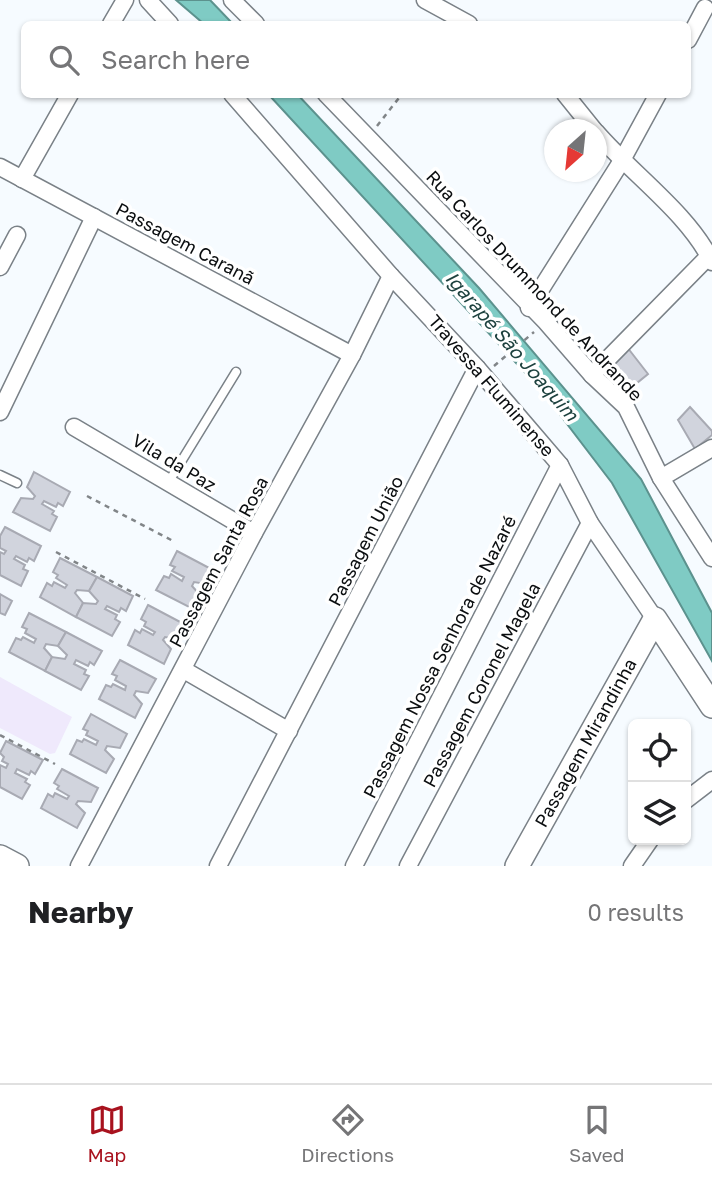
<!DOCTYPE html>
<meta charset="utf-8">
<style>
body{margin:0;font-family:"Golos Text",sans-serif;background:#f6f6f6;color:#202124}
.controls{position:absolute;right:21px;bottom:21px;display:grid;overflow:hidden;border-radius:10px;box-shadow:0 2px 5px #0004}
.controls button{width:63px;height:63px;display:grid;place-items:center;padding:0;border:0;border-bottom:2px solid #e0e0e0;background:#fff;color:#202124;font:35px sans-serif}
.compass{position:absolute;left:544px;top:119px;width:63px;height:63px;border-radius:50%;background:#fff;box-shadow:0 2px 5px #0004;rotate:207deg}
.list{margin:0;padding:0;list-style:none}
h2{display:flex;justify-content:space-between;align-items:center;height:91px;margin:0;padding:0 28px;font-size:30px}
h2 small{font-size:23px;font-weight:400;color:#757577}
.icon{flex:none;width:38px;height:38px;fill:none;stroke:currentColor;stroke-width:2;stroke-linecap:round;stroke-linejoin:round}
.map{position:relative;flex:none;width:712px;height:866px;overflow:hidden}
.search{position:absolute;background:#fff;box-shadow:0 2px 5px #0004;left:21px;right:21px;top:21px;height:77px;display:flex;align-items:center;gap:18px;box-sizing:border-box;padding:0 24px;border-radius:10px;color:#757577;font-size:26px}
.sheet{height:217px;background:#fff}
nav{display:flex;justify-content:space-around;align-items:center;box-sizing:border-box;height:98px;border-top:2px solid #e0e0e0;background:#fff;font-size:19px;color:#757577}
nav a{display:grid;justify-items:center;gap:4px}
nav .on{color:#a8121e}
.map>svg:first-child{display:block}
</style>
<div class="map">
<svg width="712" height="866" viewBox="0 0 712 866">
<rect width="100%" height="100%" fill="#f6fbff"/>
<polygon fill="#efe9fc" points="0,677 72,717 55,753 50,754 0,728"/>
<g fill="#7fcbc4" stroke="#5c928e" stroke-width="2">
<polygon points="176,0 210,0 233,24 204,24"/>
<polygon points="269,95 298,95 479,288 641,479 712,613 712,661 612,483 541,390"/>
</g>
<g fill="#d1d4dd" stroke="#a8aab3" stroke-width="2">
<polygon points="627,347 648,374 626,392 609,368"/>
<polygon points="690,407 712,431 712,435 695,449 678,420"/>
<polygon points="34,472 70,492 63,506 58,503 56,507 44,501 42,504 54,511 52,514 57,517 50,531 13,512 21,498 33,499 35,496 27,487"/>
<polygon points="5,527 41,546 34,561 29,558 27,562 16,556 14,559 25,565 23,569 28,571 21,586 0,575 0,552 4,554 6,551 0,548 0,536"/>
<polygon points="177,551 213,570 206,584 194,582 192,586 200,595 193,609 156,590 164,576 169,578 171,574 182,581 184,577 172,571 175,567 170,565"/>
<polygon points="60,558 97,577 89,591 77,590 75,593 83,603 76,617 40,597 47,583 52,586 54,582 65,588 67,585 56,578 58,575 53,572"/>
<polygon points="97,577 133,596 126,611 121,608 119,612 107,606 105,609 117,615 115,619 120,622 112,636 76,617 83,603 96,604 98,601 89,591"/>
<polygon points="0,594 12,601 5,615 0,613"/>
<polygon points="148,605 184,624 177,639 165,637 163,640 171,649 164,664 128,645 135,630 140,633 142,629 153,635 155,632 144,626 146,622 141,619"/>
<polygon points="29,613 66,632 58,646 46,644 44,648 52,657 45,671 9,652 16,638 21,640 23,637 34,643 36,639 25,633 27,629 22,627"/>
<polygon points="66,632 102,651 94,665 90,662 88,666 76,660 74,664 86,670 84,674 89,676 81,690 45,671 52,657 65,659 67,655 58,646"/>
<polygon points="120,660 156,679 148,693 136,691 134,695 142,704 135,718 99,699 106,685 111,687 113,684 125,690 126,686 115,680 117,676 112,674"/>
<polygon points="91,714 127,734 120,748 107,746 105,750 114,759 106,773 70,754 77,740 82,742 84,739 96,745 98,741 86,735 88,731 83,729"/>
<polygon points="6,741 43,760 35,774 31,771 29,775 17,769 15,773 27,779 25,782 30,785 22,799 0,787 0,765 6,768 8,764 2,761 4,757 0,753"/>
<polygon points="62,769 98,788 91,802 78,801 76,804 85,813 77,828 41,808 48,794 53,797 55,793 67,799 69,796 57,789 59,786 54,783"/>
</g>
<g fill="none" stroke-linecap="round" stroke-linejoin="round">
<g stroke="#7a8187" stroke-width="11">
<g id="lane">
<polyline points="0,475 17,483"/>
<polyline points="168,483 236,372"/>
</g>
</g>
<g stroke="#7a8187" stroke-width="19">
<g id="street">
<polyline points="148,0 170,24"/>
<polyline points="232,0 256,24"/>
<polyline points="425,0 469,24"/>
<polyline points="111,24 125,0"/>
<polyline points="688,40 705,8"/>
<polyline points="232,94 391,276 477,368 560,465 590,523 655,619"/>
<polyline points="326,94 546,322 592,375 626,407 661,478 712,558"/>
<polyline points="565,94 594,130"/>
<path d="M 596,132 C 632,174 688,213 712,262"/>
<polyline points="0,167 352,355"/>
<polyline points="22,179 70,94"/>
<polyline points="0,267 17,235"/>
<polyline points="529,308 621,162 658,94"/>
<polyline points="592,375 709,256"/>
<polyline points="0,412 94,217"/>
<polyline points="74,427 254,533"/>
<polyline points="661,478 712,448"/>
<polyline points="184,670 289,731"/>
<polyline points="686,800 712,780"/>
<polyline points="79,866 254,533 352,355 391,276"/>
<polyline points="218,866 477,368"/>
<polyline points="354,866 560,465"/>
<polyline points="408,866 590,523"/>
<polyline points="632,866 650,840"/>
</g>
</g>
<g stroke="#7a8187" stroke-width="26">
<g id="secondary">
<polyline points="0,857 17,866"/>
<polyline points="517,866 655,619 712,706"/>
</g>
</g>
<g stroke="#818588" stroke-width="2.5" stroke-dasharray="5 5" stroke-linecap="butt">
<polyline points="377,126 402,94"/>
<polyline points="494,366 534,332"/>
<polyline points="87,496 175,542"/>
<polyline points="56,552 145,599"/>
<polyline points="0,735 55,764"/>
</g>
<use href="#lane" stroke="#fff" stroke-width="8"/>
<use href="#street" stroke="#fff" stroke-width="16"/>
<use href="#secondary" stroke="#fff" stroke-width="23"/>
</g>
<g text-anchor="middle" stroke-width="7" stroke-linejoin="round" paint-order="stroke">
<g font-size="18" fill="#0a0d0f" stroke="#fff">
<text transform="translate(185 244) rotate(28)" y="6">Passagem Caranã</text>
<text transform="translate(534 286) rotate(47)" y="6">Rua Carlos Drummond de Andrande</text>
<text transform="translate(491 386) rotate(49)" y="6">Travessa Fluminense</text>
<text transform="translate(174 463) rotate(31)" y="6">Vila da Paz</text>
<text transform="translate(366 541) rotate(-63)" y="6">Passagem União</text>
<text transform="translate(219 562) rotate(-62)" y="6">Passagem Santa Rosa</text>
<text transform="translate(440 657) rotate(-63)" y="6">Passagem Nossa Senhora de Nazaré</text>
<text transform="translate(482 685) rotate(-62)" y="6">Passagem Coronel Magela</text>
<text transform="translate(586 743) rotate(-61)" y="6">Passagem Mirandinha</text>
</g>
<g font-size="19" font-style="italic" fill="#1e423f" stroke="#fff">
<text transform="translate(512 346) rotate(49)" y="7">Igarapé São Joaquim</text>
</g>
</g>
</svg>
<div class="controls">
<button><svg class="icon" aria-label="locate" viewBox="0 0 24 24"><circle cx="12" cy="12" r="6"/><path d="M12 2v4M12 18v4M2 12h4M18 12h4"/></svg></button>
<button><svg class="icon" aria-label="layers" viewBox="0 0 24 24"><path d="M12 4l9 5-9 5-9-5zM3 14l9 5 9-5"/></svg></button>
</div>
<svg class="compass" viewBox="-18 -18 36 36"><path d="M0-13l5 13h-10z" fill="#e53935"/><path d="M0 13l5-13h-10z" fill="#757577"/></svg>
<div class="search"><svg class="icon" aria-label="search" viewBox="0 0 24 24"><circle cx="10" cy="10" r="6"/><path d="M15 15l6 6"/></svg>Search here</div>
</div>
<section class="sheet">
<h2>Nearby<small>0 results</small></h2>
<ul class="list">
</ul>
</section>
<nav>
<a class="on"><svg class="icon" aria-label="map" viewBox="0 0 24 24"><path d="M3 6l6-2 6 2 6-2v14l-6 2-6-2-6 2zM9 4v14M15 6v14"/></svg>Map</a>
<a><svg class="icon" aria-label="directions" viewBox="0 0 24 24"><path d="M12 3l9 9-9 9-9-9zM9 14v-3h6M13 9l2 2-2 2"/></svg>Directions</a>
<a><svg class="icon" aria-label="saved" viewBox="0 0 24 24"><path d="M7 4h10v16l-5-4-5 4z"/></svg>Saved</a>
</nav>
